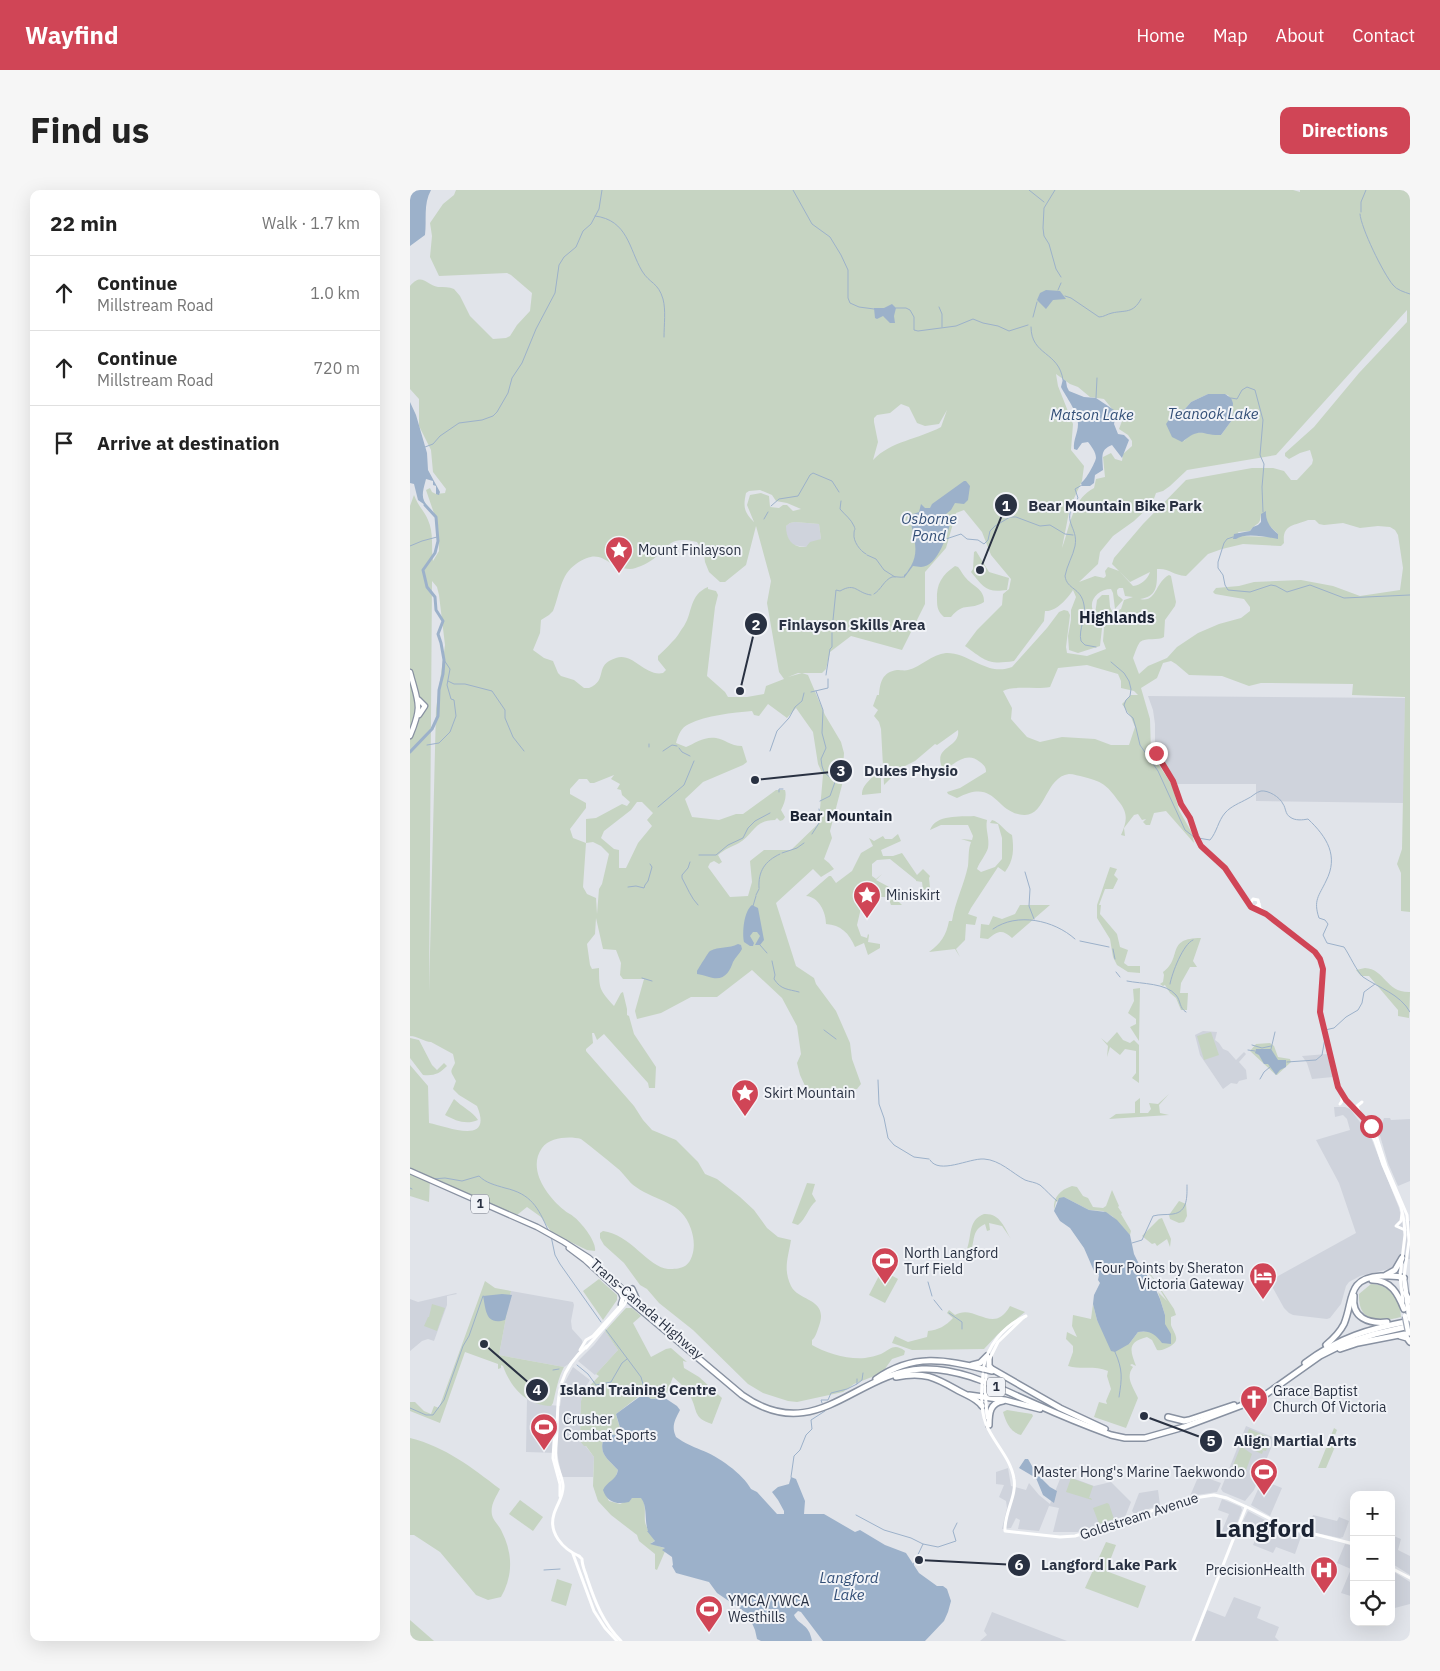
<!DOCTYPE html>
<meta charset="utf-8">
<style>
body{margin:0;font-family:"IBM Plex Sans",sans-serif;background:#f6f6f6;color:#222}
.controls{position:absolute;right:15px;bottom:15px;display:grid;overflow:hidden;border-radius:10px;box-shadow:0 5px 20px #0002}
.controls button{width:45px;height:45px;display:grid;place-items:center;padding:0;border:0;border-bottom:1px solid #e0e0e0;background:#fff;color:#222;font:25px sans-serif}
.stop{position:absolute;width:15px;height:15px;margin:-11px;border:4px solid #d04556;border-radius:50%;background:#fff}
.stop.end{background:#d04556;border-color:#fff;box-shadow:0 1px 5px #0008}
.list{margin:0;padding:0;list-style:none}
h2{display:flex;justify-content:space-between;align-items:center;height:65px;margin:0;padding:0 20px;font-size:21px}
h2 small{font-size:16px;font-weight:400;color:#767676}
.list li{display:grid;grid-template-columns:32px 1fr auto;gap:15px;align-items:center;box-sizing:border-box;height:75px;padding:0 20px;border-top:1px solid #e0e0e0}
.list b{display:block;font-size:19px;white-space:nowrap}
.list p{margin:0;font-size:16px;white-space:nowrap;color:#767676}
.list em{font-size:16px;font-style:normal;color:#767676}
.icon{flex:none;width:28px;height:28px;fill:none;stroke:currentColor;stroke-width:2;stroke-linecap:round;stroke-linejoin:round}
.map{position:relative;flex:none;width:1000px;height:1451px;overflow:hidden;border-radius:10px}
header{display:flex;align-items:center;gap:30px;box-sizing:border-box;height:70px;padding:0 25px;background:#d04556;color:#fff}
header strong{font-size:24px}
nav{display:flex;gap:28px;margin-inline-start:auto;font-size:18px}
.intro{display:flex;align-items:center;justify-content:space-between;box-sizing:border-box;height:120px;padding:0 30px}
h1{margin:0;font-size:35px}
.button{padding:12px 22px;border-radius:10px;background:#d04556;color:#fff;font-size:18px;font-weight:700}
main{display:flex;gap:30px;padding:0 30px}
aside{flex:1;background:#fff;border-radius:10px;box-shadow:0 5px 20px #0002}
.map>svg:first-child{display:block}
</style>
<header>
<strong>Wayfind</strong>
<nav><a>Home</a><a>Map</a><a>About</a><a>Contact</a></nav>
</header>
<div class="intro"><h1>Find us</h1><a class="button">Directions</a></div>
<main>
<aside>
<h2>22 min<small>Walk · 1.7 km</small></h2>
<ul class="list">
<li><svg class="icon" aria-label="ahead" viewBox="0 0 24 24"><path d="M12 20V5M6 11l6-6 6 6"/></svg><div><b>Continue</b><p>Millstream Road</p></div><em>1.0 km</em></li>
<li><svg class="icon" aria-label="ahead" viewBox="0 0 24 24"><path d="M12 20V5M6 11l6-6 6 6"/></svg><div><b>Continue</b><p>Millstream Road</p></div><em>720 m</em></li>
<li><svg class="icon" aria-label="arrive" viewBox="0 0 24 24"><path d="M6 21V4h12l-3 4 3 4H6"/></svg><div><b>Arrive at destination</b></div></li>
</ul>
</aside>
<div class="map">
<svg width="1000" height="1451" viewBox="0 0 1000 1451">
<rect width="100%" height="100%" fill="#e1e4ea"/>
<g fill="#cfd3dc">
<polygon points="385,332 409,334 411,349 396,357 383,355 379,351 376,343 376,336 380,333"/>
<polygon points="738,506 995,508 994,613 846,611 846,594 767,594 750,566 745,553 745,534 743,520"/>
<polygon points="793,841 807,842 805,850 809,853 813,859 818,861 826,870 834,862 836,864 829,872 836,880 837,889 829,891 827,894 821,893 813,899 790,865 785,845"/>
<polygon points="917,864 923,887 902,889 897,873 892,866"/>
<polygon points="924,917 935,917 940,919 953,936 956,935 989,1018 992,1031 1000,1031 1000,1069 992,1068 983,1078 950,1086 939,1092 936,1096 931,1114 920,1128 917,1129 883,1125 879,1123 874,1118 859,1091 946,1043 929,993 906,950 940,940 937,929 933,925 925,927"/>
<polygon points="974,928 980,928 981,930 1000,929 1000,991 988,996 978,973 969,942"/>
<polygon points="101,1101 163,1112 164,1115 161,1131 162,1139 172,1150 173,1154 172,1159 160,1173 154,1177 89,1165"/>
<polygon points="46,1103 47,1104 37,1106 37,1115 24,1151 18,1149 12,1151 0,1161 0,1109 8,1112"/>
<polygon points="195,1141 208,1160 185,1185 168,1171 184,1155"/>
<polygon points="163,1177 180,1190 175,1198 171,1211 170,1249 184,1267 183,1287 152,1287 147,1263 116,1262 117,1209 130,1214 150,1216 154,1194"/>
<polygon points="836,1236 865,1248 844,1300 835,1311 813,1302 811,1299"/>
<polygon points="598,1278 601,1296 616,1300 619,1293 629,1305 640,1314 652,1284 684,1296 701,1292 721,1312 715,1327 668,1342 643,1342 649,1318 639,1316 629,1341 608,1339 610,1330 606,1328 601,1338 592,1339 597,1318 596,1311 589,1307 594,1295 586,1294 586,1282"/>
<polygon points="789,1285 811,1293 807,1302 780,1306"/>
<polygon points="862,1294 872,1298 860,1326 841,1315 850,1295 859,1299"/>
<polygon points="748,1300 750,1315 724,1324 722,1321 729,1303"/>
<polygon points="812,1309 831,1317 832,1320 822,1347 811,1343 819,1324 808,1320"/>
<polygon points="838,1321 868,1337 892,1344 885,1364 866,1357 863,1363 843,1355 850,1338 833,1331"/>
<polygon points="903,1325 927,1331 929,1327 939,1331 933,1347 930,1348 897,1341"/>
<polygon points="981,1345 991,1349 988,1360 1000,1366 1000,1385 981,1373"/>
<polygon points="935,1354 944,1356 944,1407 931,1403 941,1379 927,1373"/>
<polygon points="981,1380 1000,1392 1000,1414 981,1419"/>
<polygon points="824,1407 851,1417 847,1428 869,1437 865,1447 869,1451 785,1451 797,1420 815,1427"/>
<polygon points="582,1422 657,1451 570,1451 577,1445 574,1441"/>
</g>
<g fill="#c6d4c2" fill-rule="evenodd">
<path d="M 46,0 L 883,0 L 890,2 L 890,0 L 1000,0 L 1000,722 L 991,721 L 991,683 L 987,674 L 992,659 L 995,507 L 942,505 L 943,494 L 851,493 L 839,496 L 812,486 L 779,485 L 766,474 L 761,471 L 753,473 L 747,488 L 731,498 L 740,529 L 741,563 L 762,595 L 769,620 L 782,643 L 784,653 L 756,621 L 744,623 L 740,635 L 736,635 L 733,632 L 736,629 L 732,630 L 728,624 L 724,625 L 714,638 L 715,646 L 711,645 C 716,633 719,625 710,613 C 698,597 695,592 674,587 C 669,586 664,584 659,584 C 635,587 636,626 614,625 C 584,623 587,587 547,608 L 538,604 L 537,602 L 550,598 L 576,582 C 576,577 574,575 570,572 C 558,562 548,571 537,578 L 532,577 C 523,556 551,558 548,540 L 527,555 L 525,554 L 505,571 L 491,578 L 474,595 L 471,539 L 469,532 L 464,526 L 468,520 L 463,516 L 467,505 L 469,505 C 470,493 472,482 487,480 C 490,480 495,481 498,480 C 511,477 522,464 536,463 C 559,462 577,487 602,477 L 637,438 L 649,422 L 654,420 L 658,421 L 660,425 L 656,457 L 657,463 L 677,466 L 696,459 L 693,451 L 694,438 L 690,431 L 692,438 L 690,456 L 668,463 L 659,460 L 658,446 L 661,430 L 661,420 L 666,407 L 663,400 C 657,409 646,422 635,421 L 634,431 L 604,471 C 578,475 576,471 555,456 L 567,440 L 592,415 L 593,404 L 599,399 L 601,389 L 581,365 L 572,342 L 554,320 L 546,323 L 536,358 L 515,382 L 515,414 L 492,460 L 441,446 L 420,462 L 416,479 L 412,483 L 388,483 L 378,487 L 392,483 L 398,485 L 415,525 L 431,552 L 434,563 L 432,595 L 420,641 L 422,648 L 414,669 L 419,673 L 424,679 L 411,687 L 403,679 L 366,713 L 386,776 L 404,788 L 406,794 L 426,821 L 440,853 L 442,869 L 451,894 L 447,899 L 399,900 L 396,898 L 390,885 L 387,873 L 391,864 L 387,836 L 372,808 L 342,780 L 307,807 L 281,807 L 251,823 L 227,829 L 225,821 L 234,789 L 213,789 L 210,785 L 211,773 L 206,760 L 193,759 L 186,728 L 185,744 L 177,754 L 180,775 L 182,779 L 189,778 C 189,800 190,800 204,816 L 211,803 L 213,802 L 217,819 L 217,825 L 219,826 L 224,844 L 246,877 L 245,898 L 239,898 L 238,893 L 194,844 L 187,850 L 184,843 L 182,843 L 183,853 L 176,859 L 176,861 L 224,916 L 233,930 L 242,940 L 266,950 L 288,972 L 295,984 L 307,989 L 330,1007 L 344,1020 L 357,1038 L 368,1047 L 381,1050 C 378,1068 373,1079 381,1096 C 389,1112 419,1108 409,1136 C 407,1141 406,1147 402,1150 L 402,1155 C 415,1163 439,1170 455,1168 C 460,1167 466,1166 471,1164 C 481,1159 484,1153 495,1161 L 494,1165 L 482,1169 L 472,1183 L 444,1194 L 433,1202 L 387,1212 L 378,1211 L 353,1203 L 338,1194 L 283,1140 L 249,1113 L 237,1099 L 230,1095 L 214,1073 L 194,1055 L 190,1048 L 190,1043 L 193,1041 C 220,1044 238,1077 258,1079 C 270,1079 278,1078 282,1066 C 285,1057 284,1048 281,1039 C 272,1011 247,1012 226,997 C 218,992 214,983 207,978 C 195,968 183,958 171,949 C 160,946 140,947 132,958 C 117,979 137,1006 154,1020 C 157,1023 161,1024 164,1027 C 171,1032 187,1052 185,1061 L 177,1060 L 142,1043 L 131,1027 L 117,1017 L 107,1025 L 20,988 L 19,1012 L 0,1006 L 0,875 L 18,896 L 19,933 C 36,936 84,957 67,916 L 49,905 L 43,899 L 46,891 C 40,880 40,883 45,873 L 43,864 L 21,852 C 14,852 8,846 0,846 L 0,316 L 4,305 C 8,316 15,322 18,330 C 24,343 21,358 23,371 L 29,361 L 28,335 L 16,300 L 20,298 L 22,302 L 26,304 L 35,303 L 36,299 L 23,282 L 21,260 L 9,236 L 9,209 L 0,199 L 0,96 C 12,82 16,95 28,97 C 34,97 39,97 44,99 L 50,106 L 60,126 L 83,149 L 96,148 L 100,146 L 107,135 L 120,121 L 122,103 L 101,85 L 97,83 L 29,86 L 20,67 L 22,46 L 20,33 L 33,14 L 44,5 ZM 997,120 L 997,132 L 949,183 L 904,237 L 875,263 L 875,266 L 879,269 L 890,263 L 900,260 L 903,270 L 902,274 L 887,290 L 881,290 L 874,281 L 863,278 L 842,278 L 776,290 L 733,334 L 704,368 L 702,374 L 720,392 L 740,382 C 738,389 731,395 723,396 L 709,381 L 698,377 L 695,381 L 696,386 L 694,388 L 685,386 L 669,392 L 688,374 L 690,362 L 703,346 L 724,331 L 742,314 L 746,303 L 753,301 L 760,296 L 777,280 L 866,265 ZM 646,184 L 660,194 L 668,197 L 680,207 L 694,209 L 712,231 L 709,239 L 718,245 L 722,251 L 722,256 L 713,264 L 712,271 L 705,269 L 701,263 L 693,267 L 695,287 L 686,289 L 684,298 C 662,309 660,337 652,358 L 660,317 L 672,291 L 674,276 L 661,260 L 663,234 L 648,196 ZM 798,204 L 813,204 L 818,205 L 823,213 L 822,230 L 811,245 C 795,245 787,236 774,251 L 767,222 L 775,219 L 781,212 ZM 491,214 L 499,217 L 507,233 L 515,236 L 529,234 L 537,220 L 531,237 C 509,249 481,251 463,270 L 468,252 L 464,232 L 464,228 L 467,225 L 480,223 ZM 350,300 L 362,305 L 366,311 L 377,313 L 391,319 L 383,321 L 377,315 L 373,315 L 369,318 L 360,317 L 359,306 L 351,303 L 340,305 L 337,315 L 344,332 C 334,322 333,317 336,303 L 339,301 ZM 851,324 L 855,325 C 855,333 863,339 868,344 L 862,347 L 830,346 L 828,342 L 840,341 C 846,332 850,337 851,324 ZM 898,330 L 905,330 L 909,334 L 914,335 L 933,333 L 950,338 L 968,336 L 980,337 L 985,340 L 988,345 L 993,378 L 990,400 L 950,406 L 923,396 L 891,390 L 844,392 L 829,396 L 806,398 L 803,402 L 805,404 L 834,409 L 840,417 L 840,421 L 831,428 L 809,434 L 788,443 L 767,457 L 757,468 L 738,476 L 729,484 L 723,468 C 725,463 727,456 730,452 C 736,447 748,451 754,447 L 755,430 L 765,416 L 766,412 L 761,386 L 759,385 C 745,392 747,413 730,409 C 748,406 747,395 747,379 C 760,378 762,385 776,386 L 798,364 L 812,359 L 833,354 L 871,356 L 874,353 C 872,334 884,336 898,330 ZM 385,332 L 409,334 L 411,349 L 400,352 L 396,357 C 382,358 376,349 376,336 L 380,333 ZM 346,336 L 361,391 L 357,413 L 369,482 L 374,489 L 356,496 L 354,504 L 337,507 L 318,507 L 315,502 L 297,486 L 305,417 L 308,405 L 306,401 L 298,399 L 298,397 C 279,405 283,422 274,436 C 270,441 267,448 262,452 C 258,457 253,461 248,466 L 248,470 L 256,480 L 253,483 C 235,487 223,462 206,468 C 183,475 199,490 179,498 L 174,498 L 164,490 L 151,486 L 148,483 L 143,471 L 134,468 L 123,460 L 130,443 L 131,430 L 139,425 L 143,421 C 150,404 150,385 166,374 C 193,355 195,378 220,379 C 224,379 227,377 231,376 C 258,365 253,343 287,352 L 294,364 L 295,372 L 299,382 L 310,392 L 315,392 L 336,375 ZM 22,391 L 27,397 L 29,405 L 35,455 L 26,519 L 19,803 ZM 709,398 L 713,398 L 715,406 L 723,407 L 714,410 L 711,419 L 703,423 L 700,417 L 699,405 L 692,405 L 687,410 L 685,424 C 676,412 688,399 701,399 L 703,403 L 705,419 L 713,410 C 709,405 707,408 707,400 ZM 677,475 L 708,484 L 711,491 L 711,498 L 724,501 L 728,505 L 721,505 L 712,514 L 721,527 L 725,537 L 719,555 L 701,555 L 685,549 L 652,547 L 630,552 L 617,547 L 601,529 L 602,518 L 593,501 C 602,495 627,500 640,497 L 648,478 ZM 358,514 L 377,528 L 386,518 L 403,542 L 408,574 L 413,585 L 410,619 L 412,626 L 409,633 L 381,660 L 354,660 L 340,671 L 342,692 L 338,706 L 320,707 L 298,677 L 300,673 L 304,671 L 309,674 L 312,672 L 308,665 C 315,659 321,657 329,653 C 344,644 344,630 365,630 L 367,628 L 370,631 L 373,630 L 375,627 L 371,620 C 374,614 377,607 375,600 L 366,600 L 333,624 L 326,624 L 309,630 L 282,627 L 275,609 L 293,592 L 333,575 L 337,572 L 332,556 C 320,556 315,549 306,548 C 295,546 285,553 276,557 L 266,553 C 268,546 271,537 279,534 C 296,525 323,523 342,521 L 344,525 L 349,526 ZM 204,585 L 201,589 L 210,594 L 207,599 L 211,600 L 212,605 L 220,612 L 217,616 L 212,614 L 186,628 L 176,629 L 176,653 L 163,648 L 160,639 L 176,618 L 176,613 L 160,604 L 160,599 L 169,589 L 177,589 L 180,593 L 184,593 ZM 227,612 L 232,612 L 243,623 L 237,630 L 242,636 L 228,653 L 216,678 L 209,678 L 209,660 L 204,659 L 191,648 L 194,641 L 221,620 ZM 183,652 L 191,656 L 199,664 L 192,694 L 189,699 L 187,724 L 186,708 L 177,704 L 173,697 L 176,653 Z"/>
<path d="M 566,361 L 579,382 L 599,388 L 597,400 C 575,403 574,397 561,382 L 563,379 L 564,362 Z"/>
<path d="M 545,376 L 548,377 C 551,380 552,384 555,387 C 562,396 575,399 574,412 C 560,421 554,411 541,427 L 534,427 C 528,422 527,417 527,410 C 526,394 532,385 545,376 Z"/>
<path d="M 471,574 L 471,603 L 452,605 C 451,592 468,587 471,574 Z"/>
<path d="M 564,626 L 577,630 C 575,639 580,649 578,658 C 576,665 570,671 567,679 L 571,682 L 585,677 L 592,669 L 592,648 L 588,634 L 580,633 L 582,630 C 590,632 594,641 602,645 C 604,659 604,670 595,682 L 588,677 L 561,718 L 558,724 L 567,727 L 565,735 L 556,734 L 555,750 L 546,759 L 550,767 L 545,759 L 519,762 C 531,753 536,746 539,731 L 542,731 C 545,712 554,695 558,676 C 559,667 558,660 561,652 L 551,649 L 562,650 L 563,646 L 558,635 L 531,635 L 520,640 C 526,624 550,627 564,626 Z"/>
<path d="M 488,644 L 491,651 L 471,660 L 473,666 L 483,666 L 492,663 L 507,685 L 513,679 L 520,686 L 519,688 L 520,698 L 513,700 L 512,692 L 506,691 L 506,690 L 480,669 L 467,670 L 462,674 L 462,686 L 466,689 L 472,684 L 466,690 L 481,698 L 479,702 L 492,715 L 481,715 L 478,707 L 463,707 L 463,712 L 457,714 L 451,718 L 447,735 L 451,746 L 457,748 L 458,744 L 459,745 L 458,752 L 470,754 L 470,758 L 458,765 L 454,753 L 445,757 C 439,743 431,735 416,734 C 416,722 409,707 396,706 L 419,686 L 421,686 L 426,693 L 442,681 L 451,663 L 463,656 L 459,648 L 464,651 L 473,646 L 475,649 L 482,649 Z"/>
<polygon points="700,677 707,679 704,685 708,689 703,699 695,699 689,715 691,715 690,724 707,744 710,757 718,760 714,773 718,776 730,776 730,783 718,782 707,775 703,767 700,749 687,728 687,715"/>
<path d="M 610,715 L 640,715 L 602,748 C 592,739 588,741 578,749 L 570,748 L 571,734 L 579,735 L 583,726 L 592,729 L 605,724 Z"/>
<path d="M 791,748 L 783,771 L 787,777 L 780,777 L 771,793 L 770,803 L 778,803 L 777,820 L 771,820 L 766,808 L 760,803 L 755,795 L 753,796 L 750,794 L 753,792 L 754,785 L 753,782 C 773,768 755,748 791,748 Z"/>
<path d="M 955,778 C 975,779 976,803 1000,802 L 999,828 L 988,826 L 988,820 L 959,786 L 951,786 L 946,780 Z"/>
<polygon points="730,798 729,851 720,837 726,834 726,829 718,823 724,811 723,799"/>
<polygon points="707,842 713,850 720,853 724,850 729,855 729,893 722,888 726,883 726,861 715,859 710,865 700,857 697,867 698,856 691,848 697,853"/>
<polygon points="801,842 809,865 794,870 787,846"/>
<path d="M 0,848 L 9,850 L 22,875 L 27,880 L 34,873 L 37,876 C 29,884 24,886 13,885 L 0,868 Z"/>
<polygon points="860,853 864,856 868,867 880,869 881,872 867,885 866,885 840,861 846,854"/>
<polygon points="759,904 749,915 750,923 759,925 699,929 706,924 725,923 725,912 730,908 730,923 738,923 741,919 739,913 748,914"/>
<path d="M 44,909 C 52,917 62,921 68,930 C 56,935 46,931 35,925 Z"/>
<path d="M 397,993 L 405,994 L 402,1004 L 406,1011 C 398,1018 396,1029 388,1035 L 382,1033 Z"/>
<path d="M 662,996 L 667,997 L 673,1006 L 678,1008 L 683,1017 L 693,1018 L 696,1016 L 702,1000 L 709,1016 L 708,1017 L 712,1023 L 711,1024 L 721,1041 L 720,1045 L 702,1026 L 693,1021 L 679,1020 L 654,1007 L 646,1012 L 644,1020 C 643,1007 650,1000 662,996 Z"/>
<polygon points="769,1011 776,1014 777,1026 774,1032 769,1033 760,1029 759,1025"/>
<path d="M 574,1024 C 590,1023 594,1037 601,1049 L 592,1036 L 579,1033 L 580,1040 L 577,1041 L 575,1034 C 562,1040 565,1049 561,1061 L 557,1059 C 562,1045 558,1030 574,1024 Z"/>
<polygon points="752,1028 761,1049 760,1057 757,1049 747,1056 745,1053 742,1054 732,1046 749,1029"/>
<path d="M 734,1074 L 764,1119 L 766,1125 L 761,1127 C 761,1128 761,1134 761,1135 C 764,1144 772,1150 759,1157 C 754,1159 752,1161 747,1160 L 742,1150 L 737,1147 C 717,1152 720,1160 726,1176 L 722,1174 L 720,1175 L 723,1177 C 715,1188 723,1196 728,1208 L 716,1238 L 684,1227 L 689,1212 L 697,1214 L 696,1211 L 701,1199 L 697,1186 L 698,1181 C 684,1175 672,1180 658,1176 L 663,1162 L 663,1156 L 656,1149 L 657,1142 L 667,1147 L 662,1136 L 663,1125 L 681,1129 L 683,1114 L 687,1130 L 696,1147 L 719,1154 L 728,1142 L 739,1141 L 747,1145 L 755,1134 L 755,1125 L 748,1102 L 757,1111 L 742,1087 L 734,1080 L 733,1075 Z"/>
<polygon points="472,1080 488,1089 475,1113 459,1105"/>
<polygon points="189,1089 207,1105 207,1110 193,1130 173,1101"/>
<path d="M 75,1091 L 85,1098 L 101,1101 L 89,1165 L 154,1177 C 148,1188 146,1201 143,1213 L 141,1216 C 116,1215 101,1198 93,1176 L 91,1175 L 91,1178 L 88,1179 L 88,1174 L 55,1162 L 30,1233 L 0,1221 L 0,1212 L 5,1212 L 14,1221 L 21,1224 L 24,1216 L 29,1218 Z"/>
<path d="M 961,1094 C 980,1094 990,1109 991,1127 C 969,1133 948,1133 949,1104 Z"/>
<polygon points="22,1114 35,1118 27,1141 14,1136 18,1127 19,1127"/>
<path d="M 600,1116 L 615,1122 L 588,1144 L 574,1159 L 502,1160 L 482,1153 L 485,1146 L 498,1152 L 517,1147 L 518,1141 C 528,1140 536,1136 543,1128 L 537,1123 L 539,1120 L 545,1125 C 565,1113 583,1146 600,1116 Z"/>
<path d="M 216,1118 L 222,1118 L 231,1126 L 223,1133 L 241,1167 L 256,1159 L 261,1158 L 277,1172 L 273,1171 L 274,1178 L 289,1187 L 312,1208 L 302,1234 C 282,1228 288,1219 280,1206 C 276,1198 270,1193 263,1187 L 255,1208 L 241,1209 L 236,1205 L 235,1207 L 228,1207 L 206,1224 L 211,1242 L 208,1246 L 191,1241 L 194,1248 C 188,1264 198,1269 208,1280 L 205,1289 L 194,1301 L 199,1311 L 210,1314 L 222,1308 L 231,1307 C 237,1315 234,1323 235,1332 C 236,1338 242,1345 245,1351 L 241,1353 L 256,1359 L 247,1380 L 245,1379 L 245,1364 L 229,1351 L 227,1345 L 201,1325 L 188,1311 L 183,1296 L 184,1267 L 176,1256 L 174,1256 L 170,1251 L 171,1211 L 173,1203 L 189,1186 L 186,1184 L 208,1160 L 195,1141 Z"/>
<path d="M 597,1220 L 622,1224 L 623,1226 L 611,1245 C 600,1242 596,1232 593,1222 Z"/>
<polygon points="924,1238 927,1240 923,1250 927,1252 916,1278 908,1278"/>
<polygon points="839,1239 861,1248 856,1261 851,1260 853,1261 852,1264 845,1261 846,1258 834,1254"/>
<path d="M 0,1248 C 36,1257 61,1277 90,1299 C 86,1307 80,1315 82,1325 C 83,1331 90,1336 92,1342 C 103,1364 103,1386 91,1407 L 78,1410 L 66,1405 L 30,1362 L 4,1345 L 0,1345 Z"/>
<polygon points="832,1257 842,1264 835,1283 822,1278 830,1258"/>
<polygon points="661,1288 683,1296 679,1308 681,1308 682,1310 656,1302"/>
<polygon points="110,1310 133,1327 123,1341 99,1324"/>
<polygon points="697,1313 699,1314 704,1329 689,1334 683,1318"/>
<polygon points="696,1352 706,1355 696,1381 736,1396 728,1418 675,1398"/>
<polygon points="147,1389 162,1394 156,1416 141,1411"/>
<polygon points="0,1430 24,1451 0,1451"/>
</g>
<g fill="#9cb1ca">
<path d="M 0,0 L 21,0 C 13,15 17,29 15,45 L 0,56 Z"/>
<polygon points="636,100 650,101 656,109 643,110 636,119 627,110 630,103"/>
<polygon points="482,114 486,118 484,126 485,133 480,133 473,126 467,129 465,128 464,118 474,118"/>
<path d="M 653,189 L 656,191 L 657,197 L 659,201 L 674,207 L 686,208 L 704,220 L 706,224 L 704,234 L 708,244 L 714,245 L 719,250 L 712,268 L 702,255 C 689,260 693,268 693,280 L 685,285 L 684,293 L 680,296 L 672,296 L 671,293 C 676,290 685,273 686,268 C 686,262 681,256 678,252 L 672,253 L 667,260 L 664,259 C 663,250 668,243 668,234 C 668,222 656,207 651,197 Z"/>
<path d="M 798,204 L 815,204 L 821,208 L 823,213 L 822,230 L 811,245 C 791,246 792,236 772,252 L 762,247 L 756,234 L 758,231 L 764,224 L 775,219 L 781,212 Z"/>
<path d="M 0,212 L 6,225 L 17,263 L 18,280 L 30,302 L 29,305 L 26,304 L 26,296 L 23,295 L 23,291 L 16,289 C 14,298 10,306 16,314 L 15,315 L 8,310 L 4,294 L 0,293 Z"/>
<path d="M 554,291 L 556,291 L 560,296 L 558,310 L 554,314 L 545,313 L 541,320 L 536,324 L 535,328 L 541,330 C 538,343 528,377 511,377 C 508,377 506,376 503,376 L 494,388 L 494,385 C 498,382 498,380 501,376 C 511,359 501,342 500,325 L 509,322 L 511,314 L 515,318 L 520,318 L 522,314 Z"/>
<path d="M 856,321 C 855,330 860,338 868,344 L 868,349 C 857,347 835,342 826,349 L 823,349 L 824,344 L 840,341 L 843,337 L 848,335 L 851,332 L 851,324 Z"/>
<path d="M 342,715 L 348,718 L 354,750 L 350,755 L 345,755 L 350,746 L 347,742 L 343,742 L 340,746 L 344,753 L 343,756 L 340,756 L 334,752 C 332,742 334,721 342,715 Z"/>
<path d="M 328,754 L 331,755 L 332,759 C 330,763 325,768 323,772 C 320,781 315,790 303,788 C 297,787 295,785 287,784 L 287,781 C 289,778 299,761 300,761 C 309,756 319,759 328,754 Z"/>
<polygon points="846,859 861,859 868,870 876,870 876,877 870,880 866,885 858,874 854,874 849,865 845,863"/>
<path d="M 654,1007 L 679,1020 L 696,1022 L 707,1030 L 720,1045 L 724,1064 L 731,1078 L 743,1093 L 750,1109 L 755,1125 L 755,1134 L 761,1144 L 761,1154 L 752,1153 C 745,1144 740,1140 728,1142 L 719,1154 L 705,1162 L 701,1161 L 687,1130 L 683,1114 L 684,1105 L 690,1093 L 688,1090 L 689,1085 L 684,1081 L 674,1058 L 660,1038 L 650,1031 L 644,1021 L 649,1008 Z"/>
<path d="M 92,1104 L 102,1105 L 95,1130 C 75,1136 76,1119 73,1106 Z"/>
<path d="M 232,1205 L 235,1207 L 236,1205 L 241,1209 L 255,1208 L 267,1216 L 270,1220 C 265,1230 261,1236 266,1247 C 274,1253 282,1256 291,1260 C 308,1266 333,1284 341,1299 L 347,1302 L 367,1324 L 374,1324 L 374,1321 L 368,1310 L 362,1302 L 368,1297 L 379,1294 L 381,1287 L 386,1289 L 395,1311 L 394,1324 L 414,1324 L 445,1342 L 450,1340 L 475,1355 L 496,1363 L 509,1383 L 527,1396 L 533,1396 L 537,1399 L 541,1411 L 538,1422 L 534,1431 L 515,1451 L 413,1451 L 391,1422 L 388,1421 L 384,1425 C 389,1436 399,1433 402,1451 L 351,1451 L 347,1449 L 345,1440 L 338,1424 L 307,1403 L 299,1392 L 266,1383 L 262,1376 L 263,1375 L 262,1367 L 252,1360 L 255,1358 L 240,1354 L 245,1351 L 237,1341 L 238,1341 C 234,1330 238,1317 231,1308 L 222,1308 L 219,1312 C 206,1315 197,1312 193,1300 C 197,1291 206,1291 208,1280 C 198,1269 188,1264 194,1248 L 189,1243 L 191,1241 L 208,1246 L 208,1241 L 211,1241 L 206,1224 Z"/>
<polygon points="615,1269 618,1269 626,1283 640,1297 647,1301 644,1313 633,1305 626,1288 609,1278"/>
</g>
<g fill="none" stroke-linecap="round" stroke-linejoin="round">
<g stroke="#9cb1ca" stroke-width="1">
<polyline points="383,0 402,34 420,47 431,65 438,80 438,108 440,113 449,117 464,119"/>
<polyline points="619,0 634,12"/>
<polyline points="645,0 634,18 633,38 634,46 639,54 646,79 651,87"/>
<polyline points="951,22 951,12 956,0"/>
<path d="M 950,24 C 951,38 973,83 983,95 C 987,100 994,102 1000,104"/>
<path d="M 185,26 C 218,30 219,59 232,81 C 240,94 248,92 253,109 C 256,120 254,135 254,147"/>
<polyline points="648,100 651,93"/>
<path d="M 655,106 L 661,108 L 689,127 C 694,127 697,124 702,123 C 715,120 723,124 731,109"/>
<polyline points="529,117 532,124 532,137"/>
<polyline points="486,118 496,118 500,120 504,127 504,140 508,141 546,136 563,129 573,133 588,136 599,141 618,135"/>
<polyline points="623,127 627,112"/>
<path d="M 621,137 C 621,166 649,161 653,190"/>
<polyline points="686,208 687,188"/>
<polyline points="821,208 827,209 832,200 837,197 845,200 853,230 850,265 854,274 852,297 853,322"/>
<polyline points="15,257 23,254 30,246 49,233 72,230 83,226 87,222 98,203 102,188 112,173 126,139 145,103 149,75 154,67 166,57 173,41 181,34 189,19 192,0"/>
<path d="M 672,295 L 665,299 L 668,308 C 649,332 669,336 665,356 C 663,366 657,375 655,386 C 657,400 671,397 674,415 C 677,427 668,439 671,451 L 675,455 L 686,457"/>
<path d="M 431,311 L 430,319 C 435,325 441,329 444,336 C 446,341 444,338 444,344 C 443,351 450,361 456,364"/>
<polyline points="361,316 369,309 388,306 400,285 403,283 422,291 429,302"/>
<polyline points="354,329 358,322"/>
<polyline points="823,347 817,349 814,353 808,372 808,378 813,385 815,395 818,400 840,402 861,395 866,396 877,402 900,395 934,408 1000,405"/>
<polyline points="536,349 551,344 557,349 568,350 574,354 578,350 580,341 585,336 600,327 606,327 630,336 640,335 655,344 663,345"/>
<polyline points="0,356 12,351 27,347"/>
<polyline points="457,365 466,369 474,380 485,387"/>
<path d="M 464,404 C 471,400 474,390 482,387 C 486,386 490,388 494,387"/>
<path d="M 422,440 L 426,400 L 430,401 C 446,392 446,403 461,405"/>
<polyline points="701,472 714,483 719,491 721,499 720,506 716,510 714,515 717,523 723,528 726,538 730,555 748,581 775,640 784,647"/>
<polyline points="416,485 420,459 422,457 422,443"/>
<polyline points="38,491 44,494 55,494 82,501 95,520 95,528 103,547 114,561"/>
<polyline points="406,501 413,520 412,543 416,558 411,569 412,576 414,582 425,592 420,606 410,611"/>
<polyline points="401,502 418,498 418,489"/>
<polyline points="239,554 239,557"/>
<polyline points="17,555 29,553 40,542 46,526 44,510 41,509 37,495 40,479 34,470"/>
<polyline points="269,558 272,562 280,566"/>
<polyline points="253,561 262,555 267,556"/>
<polyline points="360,561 367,541 379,528 385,517 392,511 394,503"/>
<polyline points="369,602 369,599 373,599"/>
<polyline points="248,617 274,595 284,571"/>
<polyline points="402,644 411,630 409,619"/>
<path d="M 788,648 L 800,650 C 807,642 808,631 815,623 C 821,616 830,613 837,609 C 842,607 846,602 851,601 C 858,600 870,607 873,614 C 876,618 875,624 880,627 C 885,631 893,630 898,629 C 917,647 929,666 916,691 C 909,706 903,710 909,728 L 915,730 L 918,734 L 913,745 L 917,753 L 934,757 C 939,764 947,782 953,787 C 969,798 990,804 1000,822"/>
<polyline points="372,663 387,658 394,653"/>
<polyline points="289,665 306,665 318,655 333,648 338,638 345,631 360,623"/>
<path d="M 280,672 L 278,678 L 272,685 L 272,688 C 277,697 281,708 288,715"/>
<polyline points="615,682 620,699 619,716 624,729"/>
<polyline points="218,697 226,696 234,698 235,695 238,691 242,677 240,674"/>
<path d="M 349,698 C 348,681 355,671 370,664"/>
<polyline points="346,705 349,699"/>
<polyline points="343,716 346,706"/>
<path d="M 583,739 C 607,722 644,730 665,749"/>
<polyline points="670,751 699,757"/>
<polyline points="350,755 357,763"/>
<polyline points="703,759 705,769"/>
<path d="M 362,771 L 365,785 L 364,789 C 371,800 378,799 389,802"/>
<polyline points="706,782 710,787"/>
<polyline points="232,788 242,791"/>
<path d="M 717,791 C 732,794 756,793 766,805 C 771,811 769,818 776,822"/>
<path d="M 760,794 C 762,783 773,754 783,750"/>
<polyline points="414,840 426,849"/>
<polyline points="915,840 924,838 936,827 948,820 952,813 954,802 965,794"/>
<polyline points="842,855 852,858 861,856"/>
<polyline points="861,859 865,842"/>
<polyline points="838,860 845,861"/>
<polyline points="877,872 906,870 912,865 915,848"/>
<polyline points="850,889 854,882 860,877"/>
<polyline points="468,890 469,914 474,928 478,948 484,955 504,967 519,969"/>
<path d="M 520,970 C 529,985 559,968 574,969 C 590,970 602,983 615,990 C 620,992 625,992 630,995 C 636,1000 641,1006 647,1011"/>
<polyline points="0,978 6,981"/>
<path d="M 23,989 L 35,988 L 52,991 L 69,986 C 76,993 85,995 95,998 C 121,1004 128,1017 138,1040"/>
<polyline points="0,998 2,999"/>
<polyline points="141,1046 145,1065 150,1074 191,1132"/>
<path d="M 722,1053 L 732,1050 L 743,1026 C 750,1024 756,1025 763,1024 C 778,1022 777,1006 777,995"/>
<polyline points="518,1092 522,1106"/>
<polyline points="524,1110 532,1120"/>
<polyline points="539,1123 552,1132 552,1139"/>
<polyline points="196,1140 231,1187 236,1205"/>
<path d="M 705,1162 C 713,1180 712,1188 709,1207"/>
<polyline points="167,1175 178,1184 186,1195 201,1192 212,1173 217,1169"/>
<polyline points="143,1180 149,1179"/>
<polyline points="447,1194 452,1190 453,1183"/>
<polyline points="412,1213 411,1210 418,1210 421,1203 437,1199 447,1194 447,1189"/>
<polyline points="0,1218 16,1225 23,1225 34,1210 53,1156 59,1146 73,1106"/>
<polyline points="381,1287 384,1266 390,1260 396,1245 402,1239 401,1230 415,1221"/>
<polyline points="446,1325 474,1340 501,1348 513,1354"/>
<polyline points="503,1375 513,1354 528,1357 546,1351 543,1341 547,1333"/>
<polyline points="134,1380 150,1379"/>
</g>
<polyline stroke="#9cb1ca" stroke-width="3" points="0,562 22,539 28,526 29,500 33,484 34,470 31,453 28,444 33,431 26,420 25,407 17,397 13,380 25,363 28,351 26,327 15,315"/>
<g stroke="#a0a8b6" stroke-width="7">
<polyline id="primary" points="994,1088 999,1125"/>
</g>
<g stroke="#8891a1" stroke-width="7">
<g id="trunk">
<path d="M 0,482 C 8,513 13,515 0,546"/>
<polyline points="9,525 15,516 9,510"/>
<polyline points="0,981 127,1037 154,1052 179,1068 220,1106"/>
<polyline points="159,1058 175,1070 218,1109"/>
<polyline points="211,1114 213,1108 211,1103"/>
</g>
</g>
<g stroke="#8891a1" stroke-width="8">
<g id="motorway">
<polyline points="976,1085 985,1080 992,1068"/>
<path d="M 962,1090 C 981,1090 988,1104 994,1119"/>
<polyline points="222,1099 226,1108"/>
<polyline points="995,1103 1000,1111"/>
<polyline points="220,1106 273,1152"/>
<path d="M 944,1106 C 941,1128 959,1134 977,1132"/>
<path d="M 218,1109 L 332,1205 C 406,1257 445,1182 512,1179 C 553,1177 594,1201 630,1216 C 654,1227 677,1236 701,1245 L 715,1248 L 735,1248 L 774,1237 L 830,1216 L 855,1205 L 910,1166 L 936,1153 L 965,1144 L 1000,1136"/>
<polyline points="990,1146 997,1148 1000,1152"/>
<path d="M 916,1155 C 923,1149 930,1142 934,1134 C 944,1110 936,1088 971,1086 C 979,1086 987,1085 994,1088"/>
<polyline points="930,1159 948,1153 1000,1143"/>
<polyline points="579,1168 579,1176 582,1179 650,1218 695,1239"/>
<path d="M 895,1173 C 929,1147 959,1139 1000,1131"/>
<polyline points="562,1175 570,1173 577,1166"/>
<path d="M 486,1187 C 515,1181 526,1188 549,1201 C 558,1206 566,1208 572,1216"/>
<path d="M 466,1189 C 506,1161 539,1171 582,1181"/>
<polyline points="559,1205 595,1210 630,1219"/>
<polyline points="758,1227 774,1231 779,1230 824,1215"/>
<path d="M 579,1235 C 579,1223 580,1213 593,1211"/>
</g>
</g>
<g stroke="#fff" stroke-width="3">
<polyline points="743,556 746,563 765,595 771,614 780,628 787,650 791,656 815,677 841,717 844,718 849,714"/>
<polyline points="840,714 843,709 848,710 850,718 856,724 905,762 911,772 913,782 910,819 928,897 936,910 961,936 965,942 976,976 997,1025 999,1051 994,1087"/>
<polyline points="930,914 932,911 932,906"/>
<polyline points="949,921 947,916 952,912"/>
<polyline points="958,936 965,951 973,975 991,1017 994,1031 995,1045 990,1086 993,1112"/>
<polyline points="992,1024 991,1031 986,1036 995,1040"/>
<polyline points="176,1158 214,1115 218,1108"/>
<polyline points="170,1160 176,1150 183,1146 212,1114"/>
<polyline points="579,1170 588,1152 614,1127"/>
<path d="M 573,1180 C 577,1156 593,1136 616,1126"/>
<path d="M 572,1195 C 571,1209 571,1221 576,1234 C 583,1252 601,1268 604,1289 C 607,1306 594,1323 595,1341 L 650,1347 L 665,1346 L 778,1309 L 804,1305 L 817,1308 L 839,1318 L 876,1337 L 944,1354"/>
<polyline points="575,1197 577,1228"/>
<polyline points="145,1236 143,1268 150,1294 150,1306"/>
<polyline points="163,1364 184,1421 195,1438 207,1451"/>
<path d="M 169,1366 C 153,1359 138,1343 144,1324 C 147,1314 154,1306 153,1295 C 152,1286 147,1278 146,1269 C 145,1259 147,1249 147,1239 C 148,1203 148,1181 177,1156"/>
<path d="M 169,1366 L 172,1369 C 172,1376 175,1381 177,1388 C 185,1412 193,1433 211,1451"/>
<polyline points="981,1378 1000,1388"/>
<polyline points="783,1451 836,1317"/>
</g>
<use href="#primary" stroke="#fff" stroke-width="4.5"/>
<use href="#trunk" stroke="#fff" stroke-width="4.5"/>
<use href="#motorway" stroke="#fff" stroke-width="5"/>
<g stroke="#a0a8b6" stroke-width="7" stroke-linecap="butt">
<g id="primary-bridge">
<polyline points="999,1125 1000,1129"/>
<polyline points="995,1126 998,1141"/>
</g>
</g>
<g stroke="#fff" stroke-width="3">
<polyline points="572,1195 573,1184"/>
<polyline points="575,1197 576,1185"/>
</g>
<use href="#primary-bridge" stroke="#fff" stroke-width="4.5"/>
</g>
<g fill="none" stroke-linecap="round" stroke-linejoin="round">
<polyline stroke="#d04556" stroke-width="6" points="746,563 763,591 771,614 780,628 786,646 791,656 815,678 841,717 856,724 905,762 910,769 913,779 910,822 928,897 936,910 961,936"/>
</g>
<defs>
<g id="sight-pin" transform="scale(1.4375)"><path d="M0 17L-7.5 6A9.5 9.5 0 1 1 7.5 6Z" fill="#d04556" stroke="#f1f3f7"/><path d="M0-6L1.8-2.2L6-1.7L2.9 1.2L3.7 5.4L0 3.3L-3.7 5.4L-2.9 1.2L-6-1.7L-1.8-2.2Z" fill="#fff"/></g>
<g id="stadium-pin" transform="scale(1.4375)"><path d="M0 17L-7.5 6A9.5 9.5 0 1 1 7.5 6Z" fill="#d04556" stroke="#f1f3f7"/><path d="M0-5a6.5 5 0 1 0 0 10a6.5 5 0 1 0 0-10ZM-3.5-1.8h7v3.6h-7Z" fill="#fff"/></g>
<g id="hotel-pin" transform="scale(1.4375)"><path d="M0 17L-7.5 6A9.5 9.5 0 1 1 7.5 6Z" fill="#d04556" stroke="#f1f3f7"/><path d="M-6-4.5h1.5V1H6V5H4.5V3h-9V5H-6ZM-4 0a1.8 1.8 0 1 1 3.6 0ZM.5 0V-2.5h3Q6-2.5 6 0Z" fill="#fff"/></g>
<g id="church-pin" transform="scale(1.4375)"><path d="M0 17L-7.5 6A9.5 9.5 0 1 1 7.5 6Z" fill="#d04556" stroke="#f1f3f7"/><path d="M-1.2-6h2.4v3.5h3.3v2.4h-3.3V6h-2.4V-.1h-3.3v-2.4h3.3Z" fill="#fff"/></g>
<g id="hospital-pin" transform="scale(1.4375)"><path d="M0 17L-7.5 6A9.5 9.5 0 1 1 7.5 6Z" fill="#d04556" stroke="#f1f3f7"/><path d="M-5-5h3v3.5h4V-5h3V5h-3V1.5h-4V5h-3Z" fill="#fff"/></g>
</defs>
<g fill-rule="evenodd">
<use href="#sight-pin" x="209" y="360"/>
<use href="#sight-pin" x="457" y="705"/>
<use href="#sight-pin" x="335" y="903"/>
<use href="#stadium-pin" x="475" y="1071"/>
<use href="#hotel-pin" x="853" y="1086"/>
<use href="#church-pin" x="844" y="1209"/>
<use href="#stadium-pin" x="134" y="1237"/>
<use href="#stadium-pin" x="854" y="1282"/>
<use href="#hospital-pin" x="914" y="1380"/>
<use href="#stadium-pin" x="299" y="1419"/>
</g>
<g text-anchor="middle" stroke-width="4" stroke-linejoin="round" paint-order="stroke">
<g fill="#f1f3f7" stroke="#656b78" stroke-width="1">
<rect x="61" y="1004.5" width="18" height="19" rx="4"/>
<rect x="577" y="1187.5" width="18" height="19" rx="4"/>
</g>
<g font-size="12" font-weight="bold" fill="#293142">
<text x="70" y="1018">1</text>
<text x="586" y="1201">1</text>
</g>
<g font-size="14" fill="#293142" stroke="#f1f3f7" text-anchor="start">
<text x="228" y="365">Mount Finlayson</text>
<text x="476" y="710">Miniskirt</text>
<text x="354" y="908">Skirt Mountain</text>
<text x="494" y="1068">North Langford<tspan x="494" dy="16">Turf Field</tspan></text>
<text x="834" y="1083" text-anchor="end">Four Points by Sheraton<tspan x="834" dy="16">Victoria Gateway</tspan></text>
<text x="863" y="1206">Grace Baptist<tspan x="863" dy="16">Church Of Victoria</tspan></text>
<text x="153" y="1234">Crusher<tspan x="153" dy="16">Combat Sports</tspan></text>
<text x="835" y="1287" text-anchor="end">Master Hong's Marine Taekwondo</text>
<text x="895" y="1385" text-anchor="end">PrecisionHealth</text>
<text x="318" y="1416">YMCA/YWCA<tspan x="318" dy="16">Westhills</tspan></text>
</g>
<g font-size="14" fill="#293142" stroke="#f1f3f7">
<text transform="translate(237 1119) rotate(41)" y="5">Trans-Canada Highway</text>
<text transform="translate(729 1326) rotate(-18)" y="5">Goldstream Avenue</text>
</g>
<g font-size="15" font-style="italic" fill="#334f77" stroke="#f1f3f7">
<text x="803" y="229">Teanook Lake</text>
<text x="682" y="230">Matson Lake</text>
<text x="519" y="334">Osborne<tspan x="519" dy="17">Pond</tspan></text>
<text x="439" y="1393">Langford<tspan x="439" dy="17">Lake</tspan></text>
</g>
<g font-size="15" font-weight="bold" fill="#1b2333" stroke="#f1f3f7">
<text x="431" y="631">Bear Mountain</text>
</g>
<g font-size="16" font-weight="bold" fill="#1b2333" stroke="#f1f3f7">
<text x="707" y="433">Highlands</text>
</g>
<g font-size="24" font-weight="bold" fill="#1b2333" stroke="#f1f3f7">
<text x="855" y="1347">Langford</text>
</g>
</g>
<path fill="none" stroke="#293142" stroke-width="2" d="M570 380L596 315M330 501L346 434M345 590L431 581M74 1154L127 1200M734 1226L801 1251M509 1370L609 1375"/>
<g fill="#293142" stroke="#f1f3f7" stroke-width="2">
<circle cx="570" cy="380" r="5"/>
<circle cx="330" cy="501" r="5"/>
<circle cx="345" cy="590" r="5"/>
<circle cx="74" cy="1154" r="5"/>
<circle cx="734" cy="1226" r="5"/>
<circle cx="509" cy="1370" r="5"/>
<circle cx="596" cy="315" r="12"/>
<circle cx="346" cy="434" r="12"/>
<circle cx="431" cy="581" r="12"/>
<circle cx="127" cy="1200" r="12"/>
<circle cx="801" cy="1251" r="12"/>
<circle cx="609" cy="1375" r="12"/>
</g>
<g font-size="15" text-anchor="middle" font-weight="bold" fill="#fff">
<text x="596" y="321">1</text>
<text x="346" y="440">2</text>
<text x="431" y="586">3</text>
<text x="127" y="1205">4</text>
<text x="801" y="1256">5</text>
<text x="609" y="1380">6</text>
</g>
<g font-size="15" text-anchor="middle" font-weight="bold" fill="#293142" stroke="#f1f3f7" stroke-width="4" stroke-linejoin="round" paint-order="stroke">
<text x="705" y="321">Bear Mountain Bike Park</text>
<text x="442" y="440">Finlayson Skills Area</text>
<text x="501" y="586">Dukes Physio</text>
<text x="228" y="1205">Island Training Centre</text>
<text x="885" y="1256">Align Martial Arts</text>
<text x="699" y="1380">Langford Lake Park</text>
</g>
</svg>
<div class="controls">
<button>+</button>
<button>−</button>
<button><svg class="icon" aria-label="locate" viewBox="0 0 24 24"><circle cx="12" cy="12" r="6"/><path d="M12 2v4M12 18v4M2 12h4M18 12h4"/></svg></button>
</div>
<div class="stop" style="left:961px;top:936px"></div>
<div class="stop end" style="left:746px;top:563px"></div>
</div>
</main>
